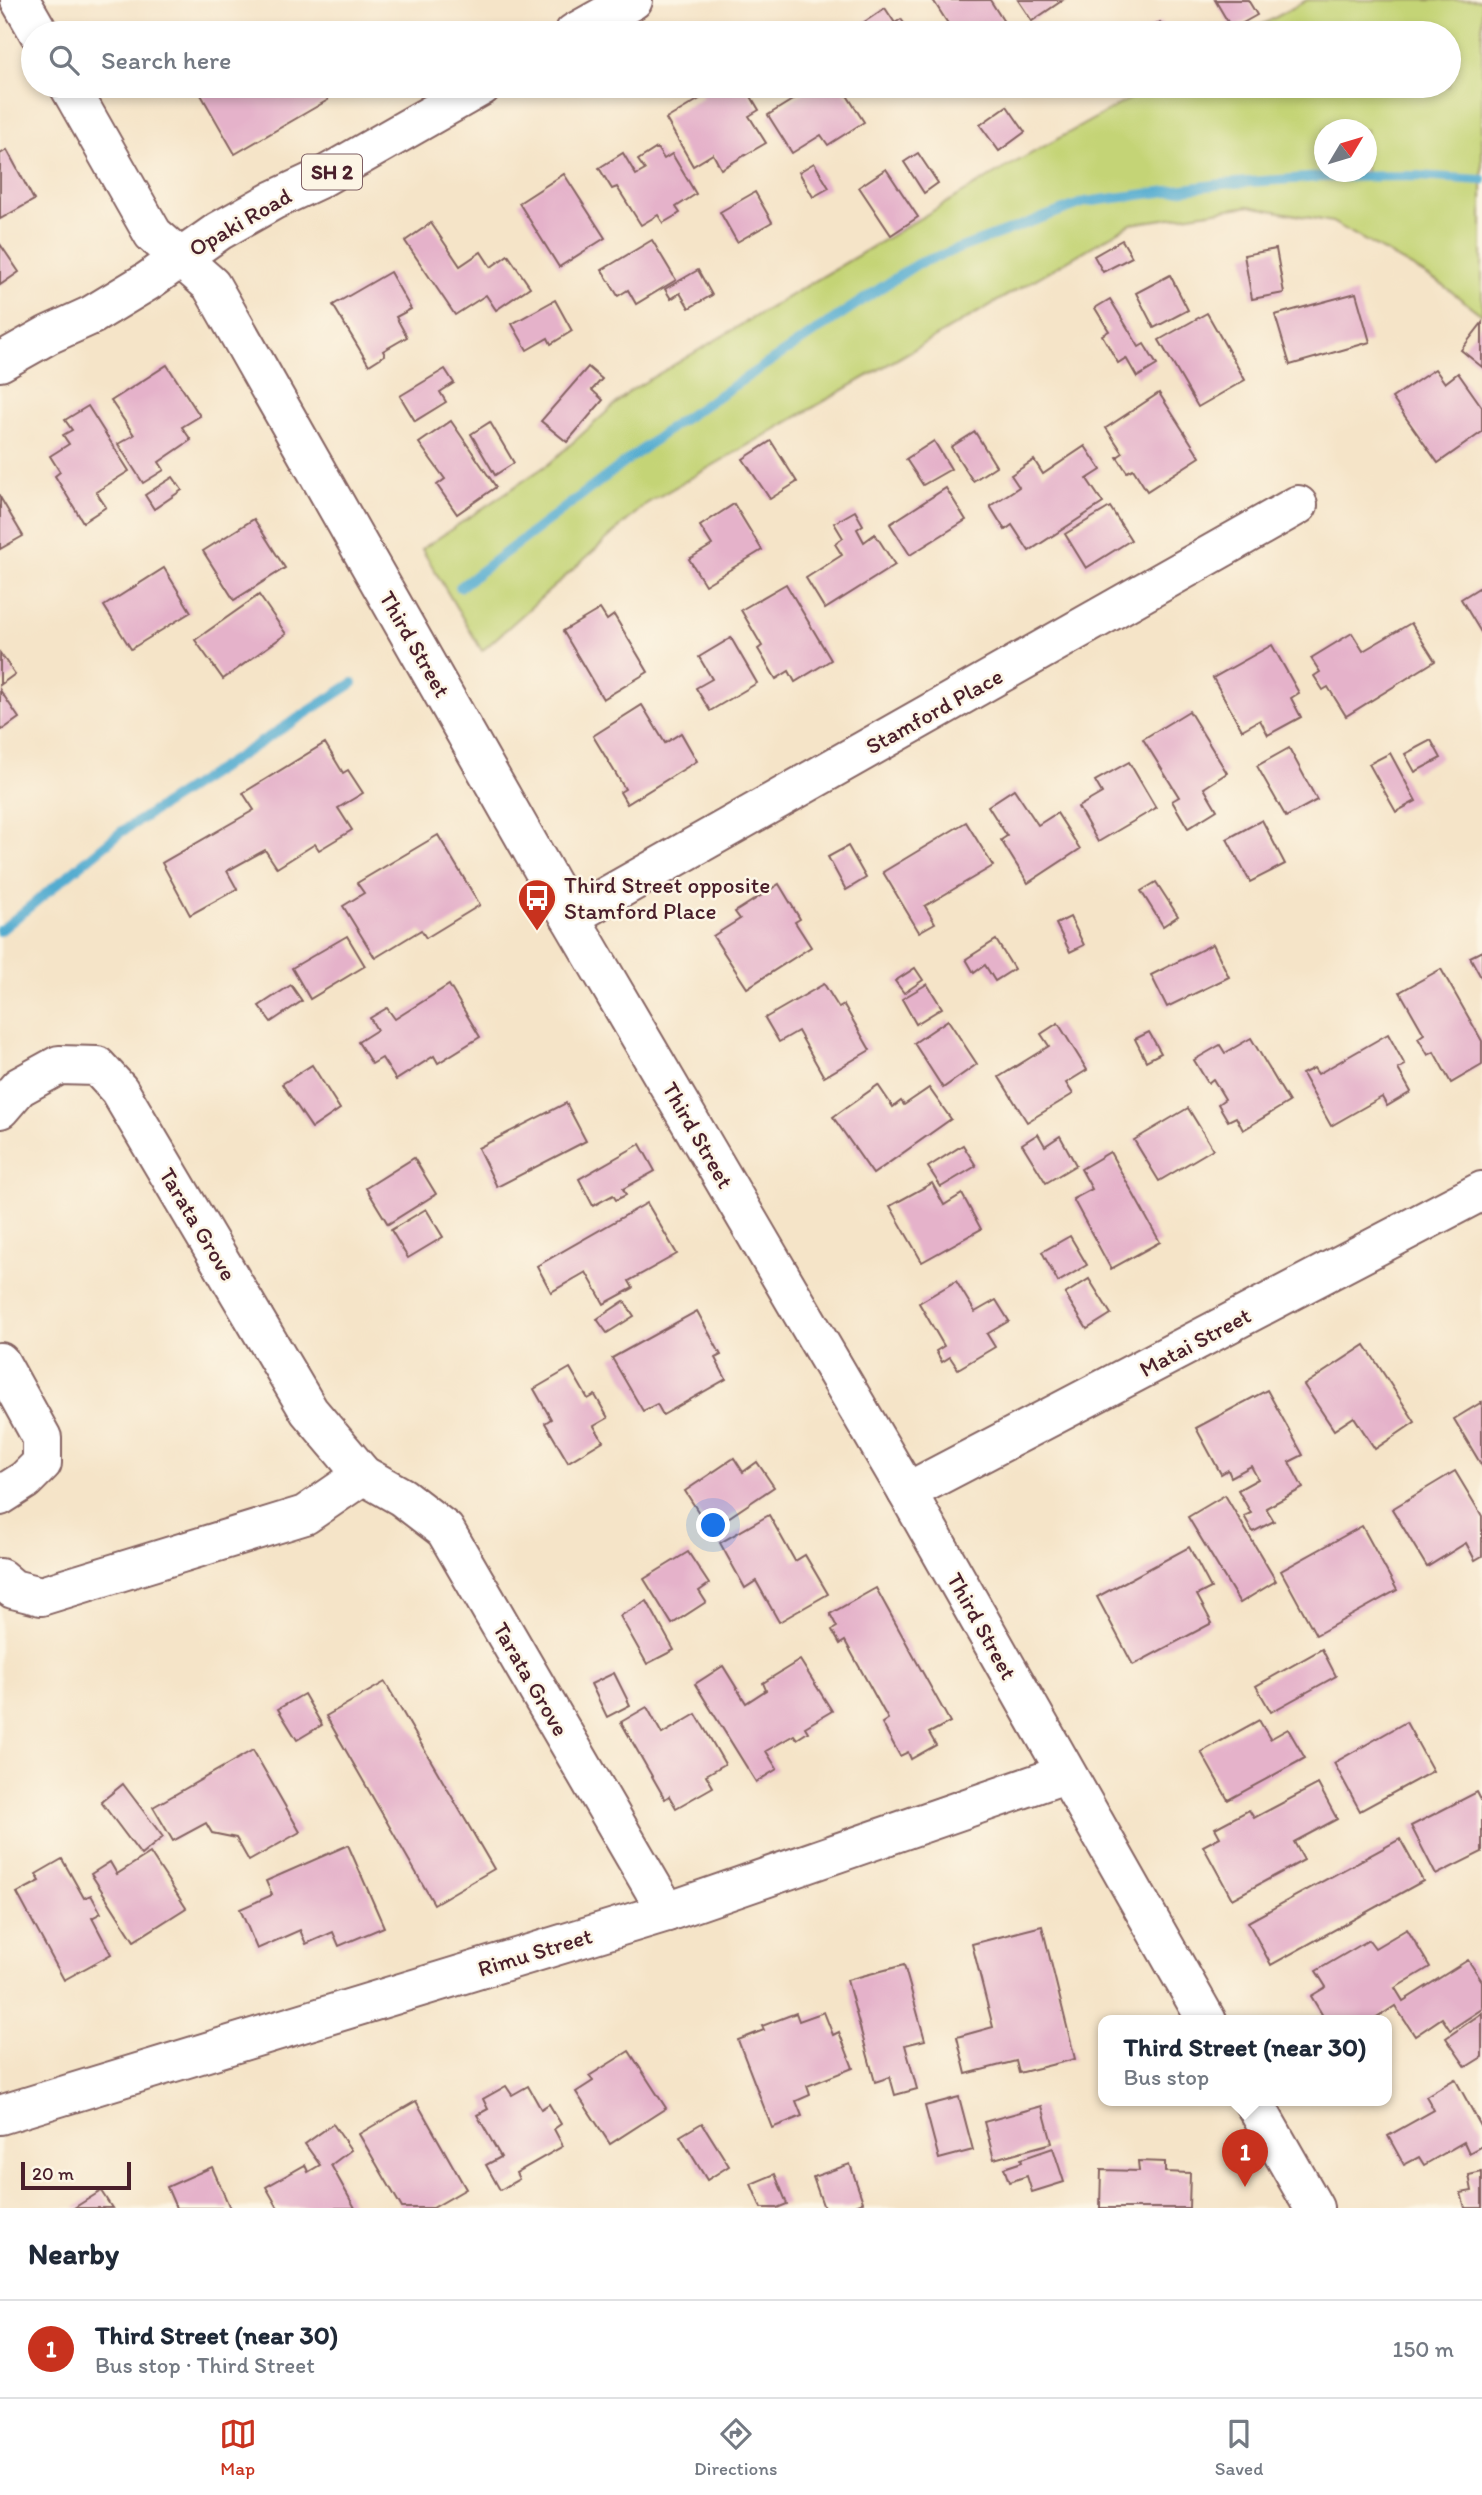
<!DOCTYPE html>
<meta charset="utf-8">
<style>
body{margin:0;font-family:Itim,sans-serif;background:#f2f2f3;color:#1f2937}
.compass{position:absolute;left:1314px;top:119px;width:63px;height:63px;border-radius:50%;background:#fff;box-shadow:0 4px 10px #0003;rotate:52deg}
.scale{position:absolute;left:21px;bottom:18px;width:110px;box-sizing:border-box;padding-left:7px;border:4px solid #4a1f2b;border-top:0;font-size:19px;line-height:24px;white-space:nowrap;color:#4a1f2b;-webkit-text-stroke:5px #fcf5e5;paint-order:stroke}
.you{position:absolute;left:714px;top:1526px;width:24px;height:24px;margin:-18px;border:5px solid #fff;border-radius:50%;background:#1a73e8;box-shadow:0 0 0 10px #1a73e833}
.badge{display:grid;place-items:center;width:46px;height:46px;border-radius:50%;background:#c8321e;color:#fff;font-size:23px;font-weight:700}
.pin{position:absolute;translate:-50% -58px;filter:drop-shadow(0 2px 4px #0008)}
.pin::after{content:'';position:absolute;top:37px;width:24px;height:21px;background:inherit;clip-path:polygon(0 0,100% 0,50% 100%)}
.popup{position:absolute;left:1098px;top:2015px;width:294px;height:91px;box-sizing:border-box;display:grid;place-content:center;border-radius:14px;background:#fff;filter:drop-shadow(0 2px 5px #0005);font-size:23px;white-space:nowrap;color:#747a83}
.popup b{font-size:26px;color:#1f2937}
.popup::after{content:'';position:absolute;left:50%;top:100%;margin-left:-14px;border:14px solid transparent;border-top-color:#fff}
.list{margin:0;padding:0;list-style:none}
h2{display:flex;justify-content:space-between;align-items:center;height:91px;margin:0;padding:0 28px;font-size:30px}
h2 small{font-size:23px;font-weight:400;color:#747a83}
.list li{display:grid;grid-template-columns:46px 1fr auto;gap:21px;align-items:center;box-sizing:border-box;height:98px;padding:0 28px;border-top:2px solid #e0e1e3}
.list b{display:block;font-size:26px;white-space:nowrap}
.list p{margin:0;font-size:23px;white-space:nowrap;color:#747a83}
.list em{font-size:23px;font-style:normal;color:#747a83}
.icon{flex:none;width:38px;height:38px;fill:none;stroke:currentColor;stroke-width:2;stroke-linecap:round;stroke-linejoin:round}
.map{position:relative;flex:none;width:1482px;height:2208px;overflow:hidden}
.search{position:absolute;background:#fff;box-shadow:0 4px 10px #0003;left:21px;right:21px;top:21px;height:77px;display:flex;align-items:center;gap:18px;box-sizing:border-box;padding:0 24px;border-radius:38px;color:#747a83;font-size:26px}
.sheet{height:189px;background:#fff}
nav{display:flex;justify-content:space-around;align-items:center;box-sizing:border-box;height:98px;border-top:2px solid #e0e1e3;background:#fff;font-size:19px;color:#747a83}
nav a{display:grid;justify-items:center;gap:4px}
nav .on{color:#c8321e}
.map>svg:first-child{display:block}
</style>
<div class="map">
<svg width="1482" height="2208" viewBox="0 0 1482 2208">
<rect width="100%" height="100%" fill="#fcf5e5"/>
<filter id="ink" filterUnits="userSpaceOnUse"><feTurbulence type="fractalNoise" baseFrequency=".0143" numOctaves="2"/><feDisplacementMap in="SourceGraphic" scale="14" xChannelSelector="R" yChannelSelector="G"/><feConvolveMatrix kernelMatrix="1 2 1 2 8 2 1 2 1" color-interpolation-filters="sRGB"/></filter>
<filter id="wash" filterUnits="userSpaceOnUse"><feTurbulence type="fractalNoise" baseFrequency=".00686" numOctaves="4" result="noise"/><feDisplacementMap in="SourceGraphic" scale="28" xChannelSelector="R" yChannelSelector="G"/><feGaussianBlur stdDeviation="1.57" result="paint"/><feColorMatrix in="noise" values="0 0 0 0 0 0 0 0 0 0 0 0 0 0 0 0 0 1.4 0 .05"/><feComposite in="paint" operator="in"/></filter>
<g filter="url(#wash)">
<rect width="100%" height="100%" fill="#f5e4c8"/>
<path fill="#c4d476" stroke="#877a50" stroke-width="2" fill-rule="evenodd" d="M 1307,0 L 1482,0 L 1482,315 L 1440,283 L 1332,222 L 1249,206 L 1131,224 L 646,504 L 482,651 L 422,549 L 550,463 L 630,391 L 998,172 L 1153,86 L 1449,86 L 1449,33 L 1247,33 ZM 1324,130 L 1366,130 L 1366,172 L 1324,172 Z"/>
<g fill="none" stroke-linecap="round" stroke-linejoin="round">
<g stroke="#53acd0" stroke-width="10">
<polyline points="460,587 673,426 917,264 1085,202 1222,184 1321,177 1418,176 1482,180"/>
<polyline points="0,931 121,832 353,683"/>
</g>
</g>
<g id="blocks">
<g fill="#e5b2ca">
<polygon points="933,0 990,0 1011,33 954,33"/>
<polygon points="1018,0 1063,0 1032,21"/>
<polygon points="1215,0 1248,0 1257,15 1232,29"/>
<polygon points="885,8 895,23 901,19 911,33 861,33 857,27"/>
<polygon points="1160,22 1167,33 1148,33 1146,30"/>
<polygon points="196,86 252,86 254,89 260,86 320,86 328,100 235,154"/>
<polygon points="697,86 734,86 738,93 746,88 759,110 749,116 766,143 721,169 713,154 693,166 666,119 703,97"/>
<polygon points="815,86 841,86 864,122 828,145 821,135 792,153 768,115"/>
<polygon points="1007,106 1025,132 999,151 980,125"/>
<polygon points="657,148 664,159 672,154 696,194 676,207 680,213 663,223 658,215 641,225 617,187 612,189 599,168 623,153 636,175 645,170 638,160"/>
<polygon points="7,150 34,200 0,219 0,154"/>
<polygon points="918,153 938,183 924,193 904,162"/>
<polygon points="814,163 829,188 813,197 799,172"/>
<polygon points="886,169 918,217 891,235 859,187"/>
<polygon points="564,174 605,238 559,267 519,203"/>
<polygon points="755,192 772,222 737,242 720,212"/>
<polygon points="431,223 460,266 481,252 491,267 508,255 530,287 496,310 486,295 455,315 405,241"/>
<polygon points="652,240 676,280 636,304 628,290 618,296 602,270"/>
<polygon points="1122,240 1132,257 1103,272 1094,256"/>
<polygon points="0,244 19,272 0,285"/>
<polygon points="1276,249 1284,293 1252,299 1244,255"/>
<polygon points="698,270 712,295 689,308 680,293 671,299 665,289"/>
<polygon points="390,272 411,309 396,317 407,337 383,351 385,355 369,365 333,305"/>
<polygon points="1170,275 1188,310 1154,328 1136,293"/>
<polygon points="1356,293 1370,342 1290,365 1275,315"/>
<polygon points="1110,299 1139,347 1144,344 1157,365 1137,377 1126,358 1118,363 1102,335 1109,331 1095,308"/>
<polygon points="555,300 572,331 551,344 548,338 527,350 512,324"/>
<polygon points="1207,313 1245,380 1198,407 1159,340"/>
<polygon points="1482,323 1482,367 1461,350"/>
<polygon points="167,365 200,416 182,427 191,440 159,462 164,470 143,483 118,444 134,435 111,401"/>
<polygon points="588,367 602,379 592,390 603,400 567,442 541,421"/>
<polygon points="445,369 454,383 440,392 446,402 415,421 400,396"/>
<polygon points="1435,369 1445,383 1458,373 1482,407 1482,432 1438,463 1392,398"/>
<polygon points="1159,393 1200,457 1147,491 1133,469 1127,472 1117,457 1123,453 1106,428"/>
<polygon points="88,406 129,471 96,492 106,507 83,522 55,476 60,472 50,456 69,444 63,435 72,430 65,420"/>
<polygon points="451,421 496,487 457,514 437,485 445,479 419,443"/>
<polygon points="490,422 514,463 495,475 471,434"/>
<polygon points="975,432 996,466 973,481 951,447"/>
<polygon points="771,441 797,482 770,499 743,459"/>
<polygon points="934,441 951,469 923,485 906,459"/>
<polygon points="1085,446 1101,470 1087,479 1103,503 1029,551 1012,525 1005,530 990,506 1019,487 1011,475 1034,460 1043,474"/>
<polygon points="173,477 182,490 154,509 145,495"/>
<polygon points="946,488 966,520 910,555 890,524"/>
<polygon points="0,497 23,536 0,549"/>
<polygon points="734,504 762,550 705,585 689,559 712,545 700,526"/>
<polygon points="1110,507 1131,540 1086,568 1065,534"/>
<polygon points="855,511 863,525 857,529 864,542 875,534 895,565 825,609 806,578 842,555 835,544 843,538 834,523"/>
<polygon points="254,519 285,568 234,600 203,551"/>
<polygon points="164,568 191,612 131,649 104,606"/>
<polygon points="786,584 831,660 795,682 789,671 776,679 758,649 762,646 741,610"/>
<polygon points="1482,586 1482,634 1461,599"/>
<polygon points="259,595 286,634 223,679 195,640"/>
<polygon points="600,609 607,620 614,615 648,672 603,699 563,631"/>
<polygon points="1411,623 1435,661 1346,716 1328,687 1323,690 1314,676 1320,672 1311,658 1352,633 1363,651"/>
<polygon points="731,638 757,683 710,711 696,688 712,679 699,657"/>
<polygon points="1272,645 1299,693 1291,698 1301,717 1268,735 1260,720 1242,730 1213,678"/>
<polygon points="0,653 15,674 0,685"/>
<polygon points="0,690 19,718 2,730 0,728"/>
<polygon points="642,705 665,743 681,733 697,761 627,804 620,792 625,789 593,736"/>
<polygon points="1189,711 1227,773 1204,788 1217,810 1188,828 1172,801 1179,797 1143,739"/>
<polygon points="1431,740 1441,758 1415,772 1405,754"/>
<polygon points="325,743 343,773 348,770 363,793 338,808 352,830 319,850 315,844 277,868 265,850 227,871 237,889 190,915 162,863 254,810 243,793"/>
<polygon points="1289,748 1317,800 1286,817 1257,766"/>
<polygon points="1390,753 1416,801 1396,812 1369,764"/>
<polygon points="1129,762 1156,808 1098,842 1078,807 1102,793 1095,781"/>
<polygon points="1014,789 1038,825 1057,813 1080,849 1028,883 1001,840 1007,836 988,806"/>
<polygon points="1262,820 1285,864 1250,882 1227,839"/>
<polygon points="966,822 993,866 925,906 935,923 919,932 883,872"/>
<polygon points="438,835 480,905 426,938 421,930 375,958 343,906 364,893 357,883"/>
<polygon points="848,846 866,878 846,890 828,857"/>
<polygon points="1156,882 1178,916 1163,926 1141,891"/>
<polygon points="779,884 800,919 795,922 811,947 747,988 713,936 740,919 735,912"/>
<polygon points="1070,917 1084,945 1070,952 1056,924"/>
<polygon points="347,936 365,966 310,999 292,968"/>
<polygon points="996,940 1014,969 995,981 985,965 974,973 966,959"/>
<polygon points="1213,944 1229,977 1167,1007 1151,975"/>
<polygon points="1482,951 1482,979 1470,957"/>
<polygon points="915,968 923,980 904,993 895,981"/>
<polygon points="1441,969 1482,1041 1482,1065 1451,1083 1434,1052 1428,1055 1418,1038 1424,1034 1400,992"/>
<polygon points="824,984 839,1008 844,1005 870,1050 824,1077 798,1031 779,1042 765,1018"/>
<polygon points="927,984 942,1008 916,1024 902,999"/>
<polygon points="291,985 302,1001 271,1022 259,1006"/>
<polygon points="449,985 480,1037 438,1063 434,1056 396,1080 382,1058 372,1064 358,1042 377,1030 370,1018 387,1008 395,1019"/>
<polygon points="948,1020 977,1064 943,1088 914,1043"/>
<polygon points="1058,1023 1087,1070 1066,1083 1073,1094 1027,1122 999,1077 1049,1046 1041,1034"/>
<polygon points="1149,1032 1161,1053 1146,1061 1135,1039"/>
<polygon points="1388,1034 1405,1065 1398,1069 1411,1092 1387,1106 1382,1097 1331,1126 1302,1074 1314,1068 1318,1074"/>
<polygon points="1251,1038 1289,1102 1243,1130 1236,1117 1228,1121 1218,1104 1225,1099 1213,1079 1208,1083 1194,1060 1220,1045 1225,1053"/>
<polygon points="312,1065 340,1109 312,1128 282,1084"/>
<polygon points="878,1085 893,1107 901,1101 904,1105 929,1088 951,1119 873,1174 833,1117"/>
<polygon points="566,1103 586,1141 497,1187 478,1148"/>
<polygon points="1188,1108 1213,1149 1159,1181 1134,1140"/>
<polygon points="1038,1134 1045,1146 1060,1136 1076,1165 1046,1183 1022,1144"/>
<polygon points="640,1144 655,1171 623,1189 626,1195 616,1200 613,1195 593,1206 579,1179"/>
<polygon points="963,1145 976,1166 941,1187 928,1167"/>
<polygon points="1110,1152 1160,1242 1111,1269 1073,1199 1092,1189 1081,1169"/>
<polygon points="414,1158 436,1194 388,1224 366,1188"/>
<polygon points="932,1183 944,1205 962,1194 981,1229 922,1262 890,1206"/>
<polygon points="647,1203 677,1254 629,1281 633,1288 604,1304 586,1272 551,1292 537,1266"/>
<polygon points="426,1209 443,1237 408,1258 391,1230"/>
<polygon points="1070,1236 1087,1265 1058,1282 1042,1252"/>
<polygon points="1089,1279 1111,1314 1087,1329 1065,1294"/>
<polygon points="956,1281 975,1312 996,1300 1009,1321 987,1334 995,1347 958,1369 950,1357 942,1362 936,1351 944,1346 919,1303"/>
<polygon points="624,1301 634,1316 607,1333 597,1319"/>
<polygon points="697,1311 721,1355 715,1358 726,1379 663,1415 657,1404 643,1411 612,1358"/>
<polygon points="1365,1345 1415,1422 1375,1449 1354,1417 1334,1430 1304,1385"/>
<polygon points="570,1368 588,1399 595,1395 608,1418 594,1426 603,1441 568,1462 545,1423 551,1419 534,1389"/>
<polygon points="1267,1390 1303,1455 1289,1462 1303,1488 1266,1508 1274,1521 1253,1532 1244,1516 1251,1513 1238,1490 1258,1479 1251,1466 1231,1477 1228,1470 1221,1474 1196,1428"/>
<polygon points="1482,1402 1482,1466 1454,1419"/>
<polygon points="734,1458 743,1472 757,1462 774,1487 710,1530 685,1491"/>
<polygon points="1455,1471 1482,1516 1482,1556 1475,1560 1466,1543 1427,1567 1392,1509"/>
<polygon points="1225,1495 1276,1581 1240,1603 1188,1517"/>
<polygon points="769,1515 795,1561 805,1555 828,1594 779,1622 756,1581 745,1588 720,1543"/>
<polygon points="1362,1526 1397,1590 1316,1635 1281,1571"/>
<polygon points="1189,1547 1211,1588 1197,1595 1212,1623 1133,1665 1097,1597"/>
<polygon points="688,1552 709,1584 699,1591 706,1602 672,1624 644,1579"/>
<polygon points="876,1588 950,1722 929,1733 936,1745 911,1759 908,1752 900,1756 882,1723 888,1719 845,1641 840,1644 832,1630 837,1627 830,1614"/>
<polygon points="647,1601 674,1650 647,1664 620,1616"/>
<polygon points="1322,1649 1336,1676 1271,1712 1256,1686"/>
<polygon points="800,1660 832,1711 805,1727 808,1732 797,1739 794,1735 766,1751 777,1769 756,1782 695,1684 723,1666 746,1703 766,1690 763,1683"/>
<polygon points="614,1673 630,1705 607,1717 591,1684"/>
<polygon points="385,1682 494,1869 434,1904 326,1716"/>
<polygon points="304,1694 322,1725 297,1740 278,1709"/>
<polygon points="647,1707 662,1734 696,1714 725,1764 706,1775 713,1787 676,1808 669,1796 665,1799 621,1722"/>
<polygon points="1259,1720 1270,1739 1288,1729 1305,1758 1228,1800 1201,1752"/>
<polygon points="1406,1722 1433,1771 1360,1811 1334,1763"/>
<polygon points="253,1750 300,1832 249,1861 236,1838 212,1833 206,1823 173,1841 153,1807"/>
<polygon points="123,1784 163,1837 141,1855 101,1802"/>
<polygon points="1318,1784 1337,1819 1294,1842 1304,1860 1232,1899 1203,1846 1220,1837 1215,1828 1249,1810 1254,1818"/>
<polygon points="1477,1792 1482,1802 1482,1852 1436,1875 1411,1826"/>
<polygon points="1400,1839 1423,1881 1271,1965 1248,1922"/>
<polygon points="348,1845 384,1927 339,1946 333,1932 306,1944 300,1930 257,1949 240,1909 272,1895 266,1881"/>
<polygon points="150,1853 186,1908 134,1941 91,1874 110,1862 117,1874"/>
<polygon points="62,1859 84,1898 91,1895 101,1913 92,1918 111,1954 64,1980 17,1893 40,1881 36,1874"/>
<polygon points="1042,1926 1075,2059 1019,2073 1016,2061 966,2074 957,2037 993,2027 972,1944"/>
<polygon points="1407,1929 1430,1967 1395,1988 1403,2001 1468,1960 1482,1981 1482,2009 1450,2030 1442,2018 1415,2036 1395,2006 1372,2021 1326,2021 1311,1996 1326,1987 1316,1971 1369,1940 1375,1948"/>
<polygon points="904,1965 925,2040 905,2045 917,2089 895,2095 890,2077 875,2082 847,1980"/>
<polygon points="824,2012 833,2035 839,2032 853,2068 807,2086 810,2095 796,2101 802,2116 772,2128 738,2040 764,2030 762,2026 796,2013 799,2021"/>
<polygon points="1482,2013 1482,2057 1466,2067 1446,2038"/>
<polygon points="629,2051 666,2108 610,2144 576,2092 593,2081 589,2076"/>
<polygon points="1455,2079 1482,2128 1482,2146 1469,2153 1464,2142 1424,2165 1419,2157 1404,2165 1388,2136 1434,2110 1426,2096"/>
<polygon points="506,2086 512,2095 528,2086 541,2109 549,2104 561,2124 554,2129 563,2146 516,2173 519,2179 500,2190 486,2165 501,2157 477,2115 488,2109 483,2099"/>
<polygon points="959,2097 973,2150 939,2159 925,2106"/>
<polygon points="416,2101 466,2189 433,2208 402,2208 359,2134"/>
<polygon points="1042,2106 1052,2143 994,2159 984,2122"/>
<polygon points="702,2123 729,2166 707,2180 680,2136"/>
<polygon points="333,2124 351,2150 331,2165 355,2208 278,2208 266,2187 305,2165 308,2172 320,2165 305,2144"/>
<polygon points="1053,2148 1064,2182 1032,2192 1027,2176 1009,2182 1004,2168 1022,2162 1021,2159"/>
<polygon points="1138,2161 1165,2162 1165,2172 1190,2173 1189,2208 1100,2208 1101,2170 1139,2171"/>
<polygon points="850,2164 863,2202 848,2208 824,2208 813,2177"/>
<polygon points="212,2167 230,2208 176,2208 167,2187"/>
<polygon points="1482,2172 1482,2208 1465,2208 1461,2193 1472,2191 1469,2175"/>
<polygon points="775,2174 787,2204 777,2208 761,2208 751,2184"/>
<polygon points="101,2191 112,2208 74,2208"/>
</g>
</g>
</g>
<g filter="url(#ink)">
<use href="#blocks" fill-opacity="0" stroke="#866462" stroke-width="2"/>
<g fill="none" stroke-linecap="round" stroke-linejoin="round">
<g stroke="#866462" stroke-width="42">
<g id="minor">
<polyline points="20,0 39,33"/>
<polyline points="69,86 153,234 211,285 570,917 907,1492 1207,2021"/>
<polyline points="570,917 1298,505"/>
<polyline points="0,1109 19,1087 59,1065 97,1066 119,1090 309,1411 363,1475 402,1497 445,1530 667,1912"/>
<polyline points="0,1362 42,1438 42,1463 25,1480 0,1496"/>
<polyline points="907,1492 1482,1191"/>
<polyline points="0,1578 13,1589 41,1596 305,1515 363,1475"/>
<polyline points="1253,2101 1314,2208"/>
<polyline points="0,2115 667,1912 1065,1774"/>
</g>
</g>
<g stroke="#866462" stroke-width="42">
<g id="highway">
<polyline points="574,33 633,0"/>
<polyline points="0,362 48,335 92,315 148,281 219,231 274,200 319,179 482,86"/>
</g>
</g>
<use href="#minor" stroke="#fff" stroke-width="38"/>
<use href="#highway" stroke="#fff" stroke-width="38"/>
</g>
</g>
<defs>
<g id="bus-pin" transform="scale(2.0125)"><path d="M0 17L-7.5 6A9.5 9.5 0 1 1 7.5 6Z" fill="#c8321e" stroke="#fcf5e5"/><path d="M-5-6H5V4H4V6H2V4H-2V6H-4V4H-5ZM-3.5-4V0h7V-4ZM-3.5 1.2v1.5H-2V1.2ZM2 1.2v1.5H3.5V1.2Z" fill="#fff"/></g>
</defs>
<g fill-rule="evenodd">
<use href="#bus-pin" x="537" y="898"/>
</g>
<g text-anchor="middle" stroke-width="5" stroke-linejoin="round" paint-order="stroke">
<rect fill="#fcf5e5" stroke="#7f5f63" stroke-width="2" x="302" y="154.5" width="60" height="35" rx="5"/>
<g font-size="21" font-weight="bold" fill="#4a1f2b">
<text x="332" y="179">SH 2</text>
</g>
<g font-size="23" fill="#4a1f2b" stroke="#fcf5e5">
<text transform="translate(240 222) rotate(-30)" y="8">Opaki Road</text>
<text transform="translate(415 644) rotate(60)" y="8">Third Street</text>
<text transform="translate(934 711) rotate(-29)" y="8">Stamford Place</text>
<text transform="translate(698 1135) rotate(60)" y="8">Third Street</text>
<text transform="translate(198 1224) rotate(59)" y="8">Tarata Grove</text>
<text transform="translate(1195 1342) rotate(-28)" y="8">Matai Street</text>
<text transform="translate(982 1626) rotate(61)" y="8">Third Street</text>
<text transform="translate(531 1679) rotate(60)" y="8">Tarata Grove</text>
<text transform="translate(535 1952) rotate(-17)" y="8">Rimu Street</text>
</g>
<g font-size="23" fill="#4a1f2b" stroke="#fcf5e5" text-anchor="start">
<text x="564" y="893">Third Street opposite<tspan x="564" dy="26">Stamford Place</tspan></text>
</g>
</g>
</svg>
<svg class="compass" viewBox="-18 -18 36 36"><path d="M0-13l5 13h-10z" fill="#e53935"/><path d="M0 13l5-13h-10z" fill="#747a83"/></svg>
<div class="scale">20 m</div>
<div class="you"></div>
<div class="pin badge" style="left:1245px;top:2187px">1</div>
<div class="popup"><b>Third Street (near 30)</b>Bus stop</div>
<div class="search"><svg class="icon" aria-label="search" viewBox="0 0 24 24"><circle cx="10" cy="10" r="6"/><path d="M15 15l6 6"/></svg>Search here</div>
</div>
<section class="sheet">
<h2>Nearby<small></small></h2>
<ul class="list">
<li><span class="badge">1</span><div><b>Third Street (near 30)</b><p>Bus stop · Third Street</p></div><em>150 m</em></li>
</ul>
</section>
<nav>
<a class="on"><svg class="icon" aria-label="map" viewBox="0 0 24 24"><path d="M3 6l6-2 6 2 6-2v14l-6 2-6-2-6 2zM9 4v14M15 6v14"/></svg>Map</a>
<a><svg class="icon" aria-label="directions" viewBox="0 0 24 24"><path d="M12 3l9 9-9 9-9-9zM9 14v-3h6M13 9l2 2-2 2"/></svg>Directions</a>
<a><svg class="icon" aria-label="saved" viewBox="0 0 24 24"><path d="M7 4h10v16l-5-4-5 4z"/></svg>Saved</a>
</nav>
